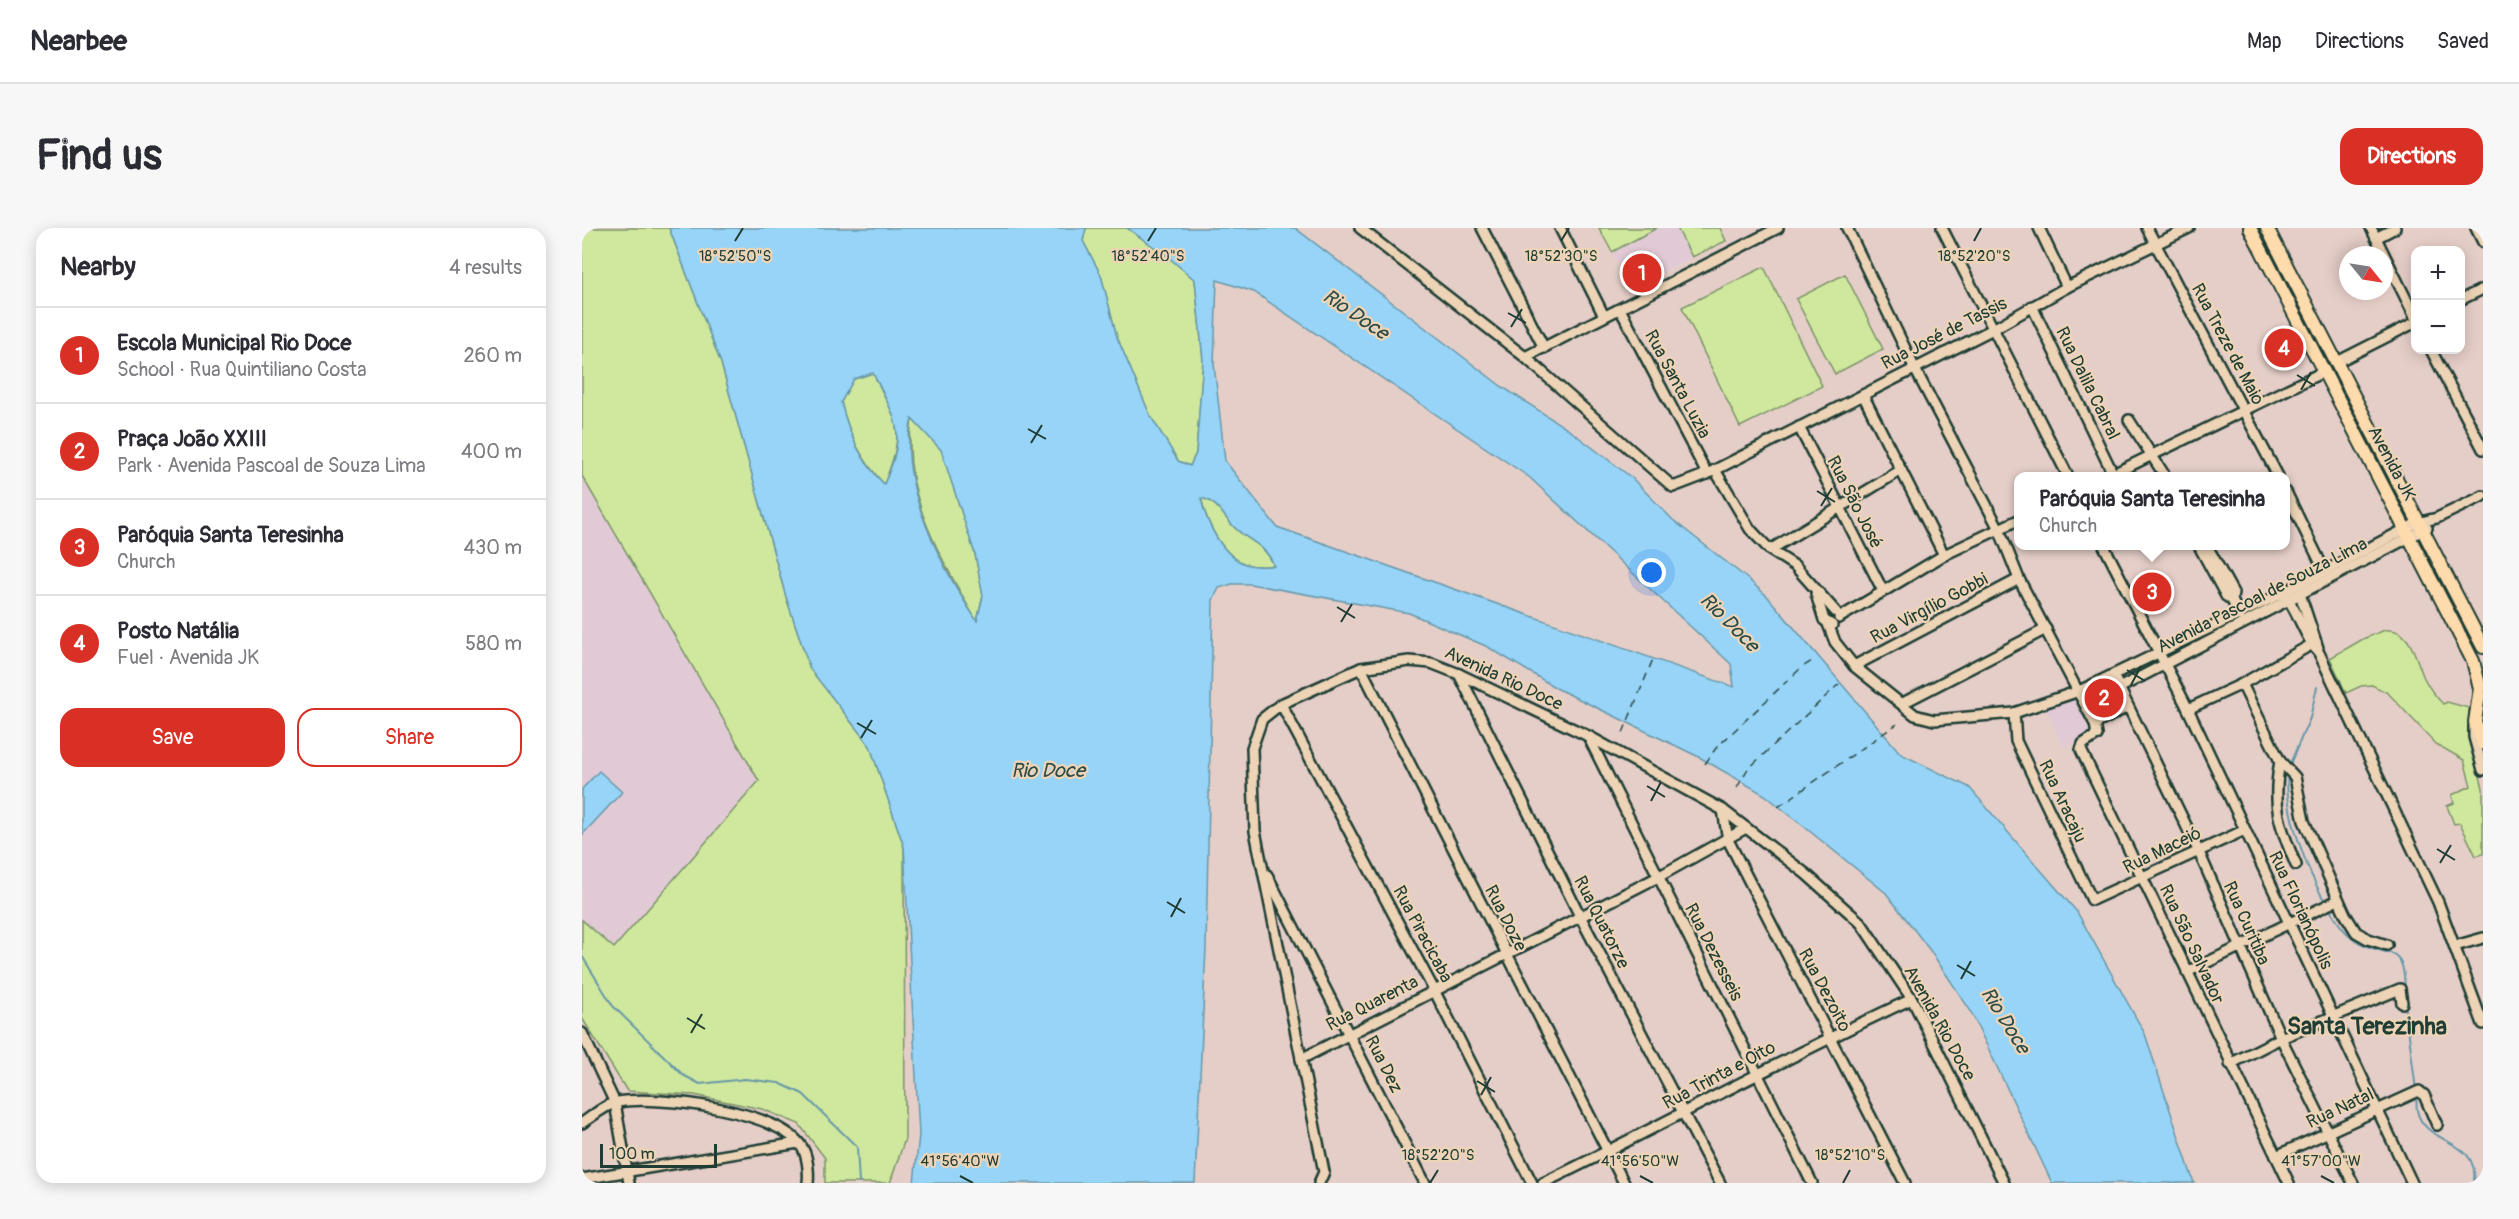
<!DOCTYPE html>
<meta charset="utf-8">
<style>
body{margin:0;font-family:Pangolin,sans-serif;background:#f7f7f7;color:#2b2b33}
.controls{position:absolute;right:18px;top:18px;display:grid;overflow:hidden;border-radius:12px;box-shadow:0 3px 15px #0003}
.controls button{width:54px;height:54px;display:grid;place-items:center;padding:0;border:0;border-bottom:2px solid #e1e1e2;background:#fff;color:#2b2b33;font:30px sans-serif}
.compass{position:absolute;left:1757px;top:18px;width:54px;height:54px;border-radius:50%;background:#fff;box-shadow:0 3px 15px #0003;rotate:120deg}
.scale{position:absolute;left:18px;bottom:15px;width:117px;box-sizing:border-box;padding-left:6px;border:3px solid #1f3d34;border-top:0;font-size:16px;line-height:21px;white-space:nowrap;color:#1f3d34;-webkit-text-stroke:4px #eed4b6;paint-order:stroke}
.you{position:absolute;left:1070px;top:345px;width:21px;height:21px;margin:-15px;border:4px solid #fff;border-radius:50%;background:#1a73e8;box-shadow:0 0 0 9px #1a73e833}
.badge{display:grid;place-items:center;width:39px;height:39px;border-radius:50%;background:#d93025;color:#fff;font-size:20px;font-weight:700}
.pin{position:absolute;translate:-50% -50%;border:3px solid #fff;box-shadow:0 2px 6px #0006}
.popup{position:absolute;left:1432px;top:244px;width:276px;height:78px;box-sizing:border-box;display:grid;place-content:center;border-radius:12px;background:#fff;filter:drop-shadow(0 2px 4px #0005);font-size:20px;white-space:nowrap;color:#7c7c81}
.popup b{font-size:22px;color:#2b2b33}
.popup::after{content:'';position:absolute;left:50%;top:100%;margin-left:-12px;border:12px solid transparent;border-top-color:#fff}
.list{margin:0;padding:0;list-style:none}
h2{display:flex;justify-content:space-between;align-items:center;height:78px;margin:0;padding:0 24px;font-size:26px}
h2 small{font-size:20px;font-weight:400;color:#7c7c81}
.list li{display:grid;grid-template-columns:39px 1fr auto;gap:18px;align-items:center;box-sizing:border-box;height:96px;padding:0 24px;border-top:2px solid #e1e1e2}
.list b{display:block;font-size:22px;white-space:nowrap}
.list p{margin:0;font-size:20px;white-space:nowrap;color:#7c7c81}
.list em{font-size:20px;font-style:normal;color:#7c7c81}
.actions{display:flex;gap:12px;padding:18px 24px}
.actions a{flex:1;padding:14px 0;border:2px solid #d93025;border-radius:18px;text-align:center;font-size:21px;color:#d93025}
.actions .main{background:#d93025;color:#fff}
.map{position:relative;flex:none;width:1901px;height:955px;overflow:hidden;border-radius:18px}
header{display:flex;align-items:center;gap:36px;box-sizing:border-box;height:84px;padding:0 30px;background:#fff;border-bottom:2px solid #e1e1e2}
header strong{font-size:28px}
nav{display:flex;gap:33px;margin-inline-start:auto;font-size:21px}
.intro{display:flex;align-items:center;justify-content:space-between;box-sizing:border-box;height:144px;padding:0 36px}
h1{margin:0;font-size:42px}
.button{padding:15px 27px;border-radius:18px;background:#d93025;color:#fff;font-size:21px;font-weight:700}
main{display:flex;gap:36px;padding:0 36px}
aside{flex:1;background:#fff;border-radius:18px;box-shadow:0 3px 15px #0003}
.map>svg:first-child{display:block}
</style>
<header>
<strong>Nearbee</strong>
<nav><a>Map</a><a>Directions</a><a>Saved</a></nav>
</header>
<div class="intro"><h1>Find us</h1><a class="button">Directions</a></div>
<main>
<aside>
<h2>Nearby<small>4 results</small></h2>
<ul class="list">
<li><span class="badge">1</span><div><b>Escola Municipal Rio Doce</b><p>School · Rua Quintiliano Costa</p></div><em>260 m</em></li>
<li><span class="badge">2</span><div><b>Praça João XXIII</b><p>Park · Avenida Pascoal de Souza Lima</p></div><em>400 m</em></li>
<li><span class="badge">3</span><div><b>Paróquia Santa Teresinha</b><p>Church</p></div><em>430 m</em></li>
<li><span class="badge">4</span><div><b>Posto Natália</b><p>Fuel · Avenida JK</p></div><em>580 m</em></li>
</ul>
<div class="actions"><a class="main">Save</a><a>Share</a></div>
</aside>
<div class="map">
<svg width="1901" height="955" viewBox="0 0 1901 955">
<rect width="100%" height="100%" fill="#e6cec8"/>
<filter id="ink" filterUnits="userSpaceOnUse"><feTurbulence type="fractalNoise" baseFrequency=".0167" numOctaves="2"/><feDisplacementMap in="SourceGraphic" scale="12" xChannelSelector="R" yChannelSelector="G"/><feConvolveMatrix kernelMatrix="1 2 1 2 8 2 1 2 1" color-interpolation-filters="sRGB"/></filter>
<g filter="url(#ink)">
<g fill="#e1cad5">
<polygon points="1075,0 1095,0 1110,29 1049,61 1030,24"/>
<polygon points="0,248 177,553 32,720 0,692"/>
<polygon points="1494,465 1511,505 1481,520 1463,477"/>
</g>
<g fill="#d0e89d" stroke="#789268" stroke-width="1.5">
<polygon points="0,0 87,0 139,135 204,369 228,441 288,518 322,619 323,911 308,955 243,955 243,930 217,896 180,881 112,867 45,863 0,790 0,692 32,720 177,553 0,248"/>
<polygon points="504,0 545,0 585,28 613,52 621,132 614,225 608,238 596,233 568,187 535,109 519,47 501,13"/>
<polygon points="1017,0 1075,0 1030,24"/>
<polygon points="1095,0 1138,0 1144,13 1110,29"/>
<polygon points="1182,39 1240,158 1158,199 1100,79"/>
<polygon points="1263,46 1301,121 1253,146 1214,71"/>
<path d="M 291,145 C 316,195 324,201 302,256 C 279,231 267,207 259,174 L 272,151 Z"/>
<path d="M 330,191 L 359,221 L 393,326 L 401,368 L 395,394 C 360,331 318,266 330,191 Z"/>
<path d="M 619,269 C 638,277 638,284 651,298 C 666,314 682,314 692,338 C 684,338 675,339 667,337 C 641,331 624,294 619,269 Z"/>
<path d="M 1803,402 C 1829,399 1834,432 1842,450 C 1847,460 1853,468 1861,476 L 1865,474 L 1887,480 L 1886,501 L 1901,560 L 1901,626 L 1894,628 L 1878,595 L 1872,596 L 1865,578 L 1872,575 L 1870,567 L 1889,558 L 1882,532 L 1854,516 L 1806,465 L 1790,457 L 1779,458 L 1764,465 L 1748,430 L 1781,411 Z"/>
<polygon points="1528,450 1541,477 1515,490 1502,463"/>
</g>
<g fill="#97d4f7" stroke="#6798a9" stroke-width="1.5" fill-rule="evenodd">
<path d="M 87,0 L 504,0 L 501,13 L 519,47 L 535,109 L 568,187 L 596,233 L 608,238 L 614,225 L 621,132 L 613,52 L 585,28 L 545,0 L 713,0 L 919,158 L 990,204 L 1050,250 L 1091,292 L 1167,352 L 1185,368 L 1319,526 L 1387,559 L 1495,684 L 1563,806 L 1612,955 L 1470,955 L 1388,782 L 1350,725 L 1304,665 L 1183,567 L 1117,529 L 974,460 L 906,419 L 827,385 L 668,356 L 650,356 L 637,360 L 631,372 L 624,720 L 613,955 L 332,955 L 337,907 L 322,619 L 288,518 L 228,441 L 204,369 L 139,135 ZM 635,52 L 672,64 L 947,249 L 1149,436 L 1152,459 L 695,299 L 643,233 L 632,136 ZM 291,145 C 314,192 326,204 302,256 C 278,232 267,206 259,174 L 272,151 ZM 330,191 L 359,222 L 393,326 L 401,368 L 395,393 C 361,342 314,254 330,191 ZM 619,270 C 636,274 639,285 651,298 C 665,313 684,316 692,338 C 684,338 675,339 667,337 C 641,331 624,294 619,270 Z"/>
<polygon points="17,543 40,564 0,607 0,561"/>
</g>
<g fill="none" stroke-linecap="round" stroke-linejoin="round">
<g stroke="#6798a9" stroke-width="2">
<polyline points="1707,538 1728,490 1735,459"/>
<path d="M 1706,546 C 1701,582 1726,644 1743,674"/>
<path d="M 1746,679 C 1754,691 1761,704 1773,712 C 1806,734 1822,709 1823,764"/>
<polyline points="0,728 31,778 101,847 118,856 163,851 197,855 221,866 275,919 277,955"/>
<polyline points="1823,776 1834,862"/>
<path d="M 1834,868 C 1835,872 1834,878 1835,882 C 1842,919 1898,908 1892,955"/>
</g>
<g stroke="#2b4c48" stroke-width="1.5" stroke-dasharray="8 6" stroke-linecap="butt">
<polyline points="1041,505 1071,431"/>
<polyline points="1123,536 1134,520 1219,440 1233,431"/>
<polyline points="1155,560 1165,542 1257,456"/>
<polyline points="1196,579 1315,496"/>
</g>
<g stroke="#1f3d34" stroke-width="14">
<g id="minor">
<polyline points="778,0 943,129 1091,259 1125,246 1411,101 1485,59 1607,0"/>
<polyline points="900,0 962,120"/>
<polyline points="978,0 1022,88"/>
<polyline points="1265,0 1332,139 1417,301 1437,351 1513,496 1515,507 1501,516 1499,522 1707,955"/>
<polyline points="1360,0 1486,248"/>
<polyline points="1457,0 1485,59"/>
<polyline points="1565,0 1696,248"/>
<polyline points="1789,0 1834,91"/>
<polyline points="1894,0 1901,14"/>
<polyline points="1794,10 1813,0"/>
<polyline points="1878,72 1901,61"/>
<polyline points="1450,78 1531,246"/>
<polyline points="1038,81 1125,246"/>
<polyline points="1849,122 1901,221"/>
<polyline points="943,129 1196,0"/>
<polyline points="1753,135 1834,94"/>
<polyline points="1281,167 1362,327"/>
<polyline points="1547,192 1583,248"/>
<polyline points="1217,199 1301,363"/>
<polyline points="1133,242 1168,301 1188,322 1213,338 1254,384"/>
<polyline points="1527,248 1741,144"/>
<polyline points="1704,264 1745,348"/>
<polyline points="1522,318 1606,481 1830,955"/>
<polyline points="1617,318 1644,368 1650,372"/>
<polyline points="1625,318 1651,365 1650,372 1657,388"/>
<polyline points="1188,322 1319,242"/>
<path d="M 1701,365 C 1717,382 1721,408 1737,425 L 1856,674 L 1901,796"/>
<polyline points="1234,366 1242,392 1250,397"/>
<polyline points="1718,366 1736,420"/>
<polyline points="1257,390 1362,327 1436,292"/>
<polyline points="1246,396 1253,414 1272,438 1333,487 1352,492 1432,485 1497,463 1701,365 1835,295 1855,290 1901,268"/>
<polyline points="1272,438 1437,351"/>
<polyline points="779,440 1042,955"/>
<polyline points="877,446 998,688 1138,955"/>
<polyline points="1531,447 1616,622 1699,810 1771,955"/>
<polyline points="1660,456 1698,533 1713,549 1722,593 1763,686 1774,704 1786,711 1805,717"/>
<polyline points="1537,460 1845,300"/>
<polyline points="1321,475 1464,401"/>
<polyline points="699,476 852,762 950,955"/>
<polyline points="1606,481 1660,456 1734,414"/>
<polyline points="1432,485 1434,513 1510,672 1663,602"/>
<polyline points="1513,496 1545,479"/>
<polyline points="1892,498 1892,509 1901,542"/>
<polyline points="1006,508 1230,955"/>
<path d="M 1698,533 C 1690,577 1697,597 1714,637"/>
<polyline points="1141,582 1146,612 1323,955"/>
<polyline points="685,647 843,955"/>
<polyline points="1873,718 1901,710"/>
<polyline points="1605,744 1756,672"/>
<polyline points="0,805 33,875 47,955"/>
<polyline points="719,831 1076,649 1164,600"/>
<polyline points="1648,836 1699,810 1818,761 1820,775"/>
<path d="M 0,895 C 11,888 24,876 36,874 C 75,867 204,882 222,923 C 226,932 227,946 226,955"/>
<polyline points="1694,928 1837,863 1842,867 1855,897"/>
<polyline points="0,951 216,915"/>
<polyline points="737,955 742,944 673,603 670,520 680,491 699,476 779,440 827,433 849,435 877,446 1006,508 1141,582 1224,646 1279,695 1330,771 1422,955"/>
<path d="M 961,955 C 1085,895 1205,828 1330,771"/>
</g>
</g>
<g stroke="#1f3d34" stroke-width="16">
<g id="major">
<polyline points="1668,0 1891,433 1898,460 1893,494 1901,515"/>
<polyline points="1685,0 1901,419"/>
</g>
</g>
<use href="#minor" stroke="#eed4b6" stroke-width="9"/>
<use href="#major" stroke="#fedbac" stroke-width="12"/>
</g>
</g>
<path fill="none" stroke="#1f3d34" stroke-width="2" d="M 153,13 L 161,0M 566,13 L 574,0M 979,13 L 987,0M 1392,13 L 1399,0M 926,85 L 944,95M 929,99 L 940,81M 1715,147 L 1733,158M 1719,162 L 1729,144M 446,201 L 464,211M 449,215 L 460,197M 1235,263 L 1253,274M 1239,278 L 1250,260M 755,379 L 773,390M 759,394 L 770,376M 1545,442 L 1563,453M 1549,457 L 1559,438M 275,495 L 294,506M 279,510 L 290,492M 1065,558 L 1083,569M 1069,573 L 1079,554M 1855,621 L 1873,632M 1858,635 L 1869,617M 585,674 L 603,685M 589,689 L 599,670M 1375,737 L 1393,748M 1379,751 L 1389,733M 105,790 L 123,801M 109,805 L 120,786M 895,853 L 913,864M 899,867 L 909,849M 378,948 L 391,955M 1058,948 L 1071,955M 1739,948 L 1752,955M 848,955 L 856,942M 1261,955 L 1268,942"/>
<g text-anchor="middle" stroke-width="4.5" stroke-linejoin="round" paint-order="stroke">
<g font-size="18" fill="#1f3d34" stroke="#eed4b6">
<text transform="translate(1362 105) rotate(-27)" y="6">Rua José de Tassis</text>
<text transform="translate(1646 116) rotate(62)" y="6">Rua Treze de Maio</text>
<text transform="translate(1506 155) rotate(64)" y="6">Rua Dalila Cabral</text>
<text transform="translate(1096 156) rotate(62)" y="6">Rua Santa Luzia</text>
<text transform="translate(1810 235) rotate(62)" y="6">Avenida JK</text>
<text transform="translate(1273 274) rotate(63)" y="6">Rua São José</text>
<text transform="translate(1680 367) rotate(-27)" y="6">Avenida Pascoal de Souza Lima</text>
<text transform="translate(1347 380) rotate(-28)" y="6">Rua Virgílio Gobbi</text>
<text transform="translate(922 450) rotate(25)" y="6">Avenida Rio Doce</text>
<text transform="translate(1481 573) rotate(65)" y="6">Rua Aracaju</text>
<text transform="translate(1580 622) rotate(-26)" y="6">Rua Maceió</text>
<text transform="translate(1719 682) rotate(65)" y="6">Rua Florianópolis</text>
<text transform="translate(924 690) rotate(63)" y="6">Rua Doze</text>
<text transform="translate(1020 694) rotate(63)" y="6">Rua Quatorze</text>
<text transform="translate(1665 695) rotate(66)" y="6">Rua Curitiba</text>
<text transform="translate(841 706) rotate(62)" y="6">Rua Piracicaba</text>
<text transform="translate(1610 716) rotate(65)" y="6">Rua São Salvador</text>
<text transform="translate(1132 724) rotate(63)" y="6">Rua Dezesseis</text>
<text transform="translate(1243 762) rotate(62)" y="6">Rua Dezoito</text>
<text transform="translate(790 775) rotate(-27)" y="6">Rua Quarenta</text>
<text transform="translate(1358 795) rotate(61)" y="6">Avenida Rio Doce</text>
<text transform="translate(802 836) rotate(63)" y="6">Rua Dez</text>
<text transform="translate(1137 847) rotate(-28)" y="6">Rua Trinta e Oito</text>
<text transform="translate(1758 880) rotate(-25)" y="6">Rua Natal</text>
</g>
<g font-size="20" font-style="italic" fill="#2b4c48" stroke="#eed4b6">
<text transform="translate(774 86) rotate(34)" y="7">Rio Doce</text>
<text transform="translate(1148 394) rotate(45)" y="7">Rio Doce</text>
<text x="466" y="549">Rio Doce</text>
<text transform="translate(1424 792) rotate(58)" y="7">Rio Doce</text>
</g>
<g font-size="24" font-weight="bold" fill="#1f3d34" stroke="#eed4b6">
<text x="1785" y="806">Santa Terezinha</text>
</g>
</g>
<g font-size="15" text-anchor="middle" fill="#1f3d34" stroke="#eed4b6" stroke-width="4.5" stroke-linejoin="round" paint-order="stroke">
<text x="153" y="33">18°52'50"S</text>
<text x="566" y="33">18°52'40"S</text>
<text x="979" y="33">18°52'30"S</text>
<text x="1392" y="33">18°52'20"S</text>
<text x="856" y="932">18°52'20"S</text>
<text x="1268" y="932">18°52'10"S</text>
<text x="378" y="938">41°56'40"W</text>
<text x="1058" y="938">41°56'50"W</text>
<text x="1739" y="938">41°57'00"W</text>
</g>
</svg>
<div class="controls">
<button>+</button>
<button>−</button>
</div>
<svg class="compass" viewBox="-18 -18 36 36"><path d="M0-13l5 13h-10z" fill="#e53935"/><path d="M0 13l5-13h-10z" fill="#7c7c81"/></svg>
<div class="scale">100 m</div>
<div class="you"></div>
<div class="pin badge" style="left:1060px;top:45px">1</div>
<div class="pin badge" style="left:1522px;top:470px">2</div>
<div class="pin badge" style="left:1570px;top:364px">3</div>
<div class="popup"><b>Paróquia Santa Teresinha</b>Church</div>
<div class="pin badge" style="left:1702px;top:120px">4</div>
</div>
</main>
